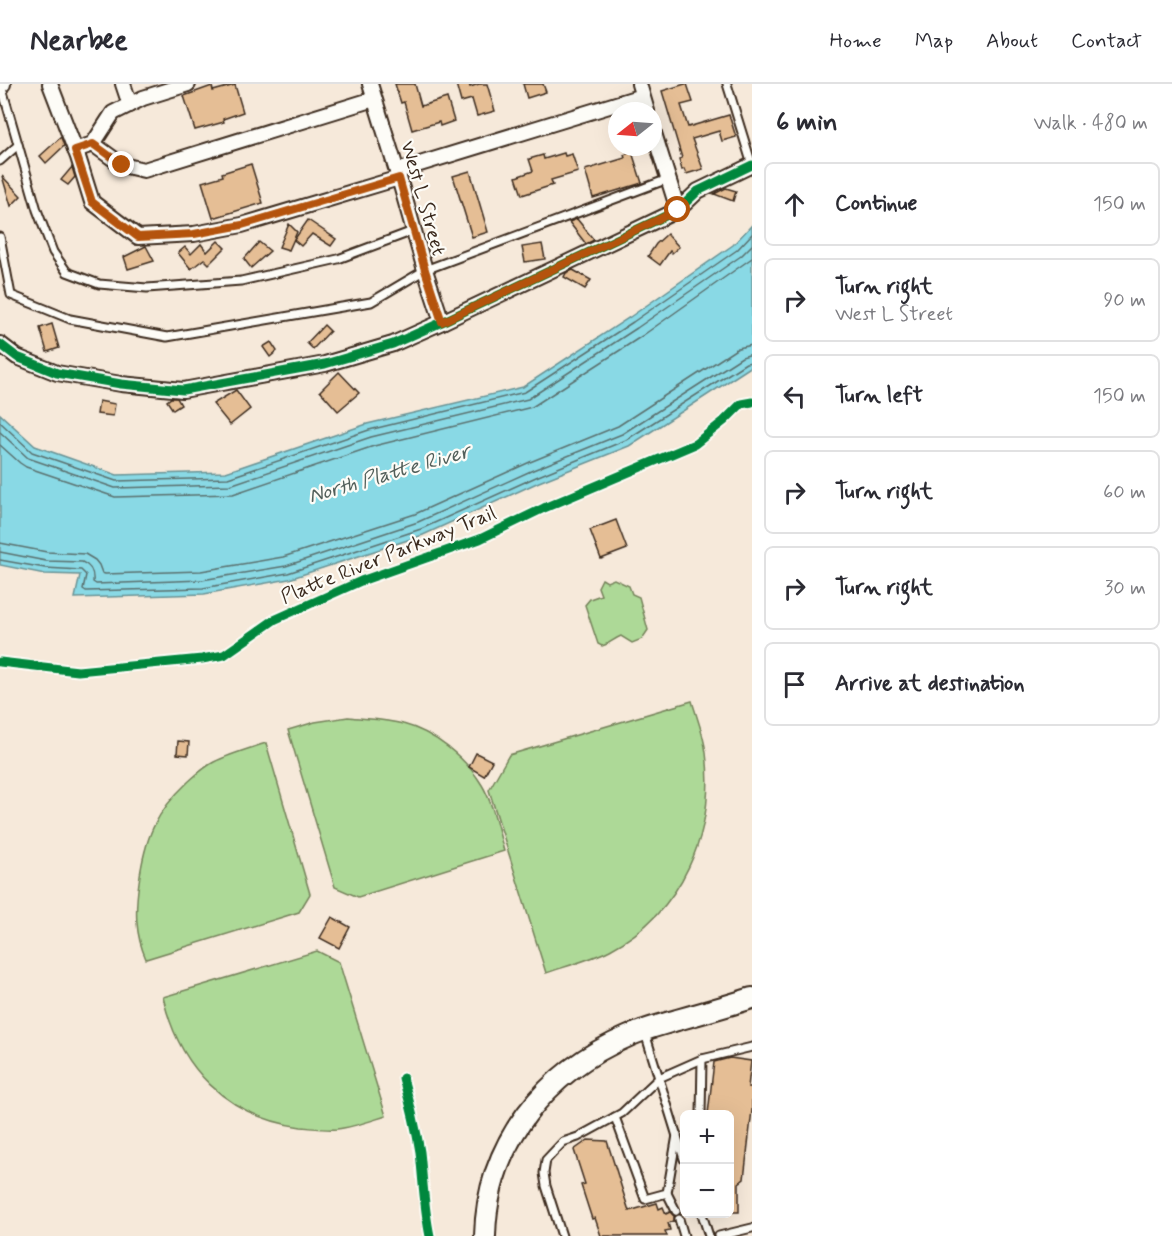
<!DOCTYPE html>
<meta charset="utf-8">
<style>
body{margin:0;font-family:Mynerve,sans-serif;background:#f2f2f3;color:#2b2b33}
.controls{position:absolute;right:18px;bottom:18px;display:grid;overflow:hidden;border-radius:9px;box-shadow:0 6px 24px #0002}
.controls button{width:54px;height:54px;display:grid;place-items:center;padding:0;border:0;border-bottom:2px solid #e1e1e2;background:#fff;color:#2b2b33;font:30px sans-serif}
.compass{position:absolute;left:608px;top:18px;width:54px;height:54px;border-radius:50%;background:#fff;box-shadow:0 6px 24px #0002;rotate:253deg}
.stop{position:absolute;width:18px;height:18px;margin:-14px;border:4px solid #b45309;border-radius:50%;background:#fff}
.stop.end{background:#b45309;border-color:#fff;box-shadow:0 2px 6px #0008}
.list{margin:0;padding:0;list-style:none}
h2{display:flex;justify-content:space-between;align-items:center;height:78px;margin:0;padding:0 24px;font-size:26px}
h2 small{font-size:20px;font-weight:400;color:#7c7c81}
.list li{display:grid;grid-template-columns:39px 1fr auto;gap:18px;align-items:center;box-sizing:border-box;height:84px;margin:0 12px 12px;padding:0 12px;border:2px solid #e1e1e2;border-radius:9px}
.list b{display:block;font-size:22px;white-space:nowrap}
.list p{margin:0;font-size:20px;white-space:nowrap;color:#7c7c81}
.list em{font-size:20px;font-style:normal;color:#7c7c81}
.icon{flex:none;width:33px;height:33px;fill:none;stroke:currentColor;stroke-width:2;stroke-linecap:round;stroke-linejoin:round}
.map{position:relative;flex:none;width:752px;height:1152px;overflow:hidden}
header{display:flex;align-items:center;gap:36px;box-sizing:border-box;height:84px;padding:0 30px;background:#fff;border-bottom:2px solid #e1e1e2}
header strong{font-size:28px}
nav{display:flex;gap:33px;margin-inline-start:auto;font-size:21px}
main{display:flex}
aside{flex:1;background:#fff}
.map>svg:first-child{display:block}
</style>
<header>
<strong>Nearbee</strong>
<nav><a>Home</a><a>Map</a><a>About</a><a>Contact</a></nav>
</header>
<main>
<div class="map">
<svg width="752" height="1152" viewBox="0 0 752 1152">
<rect width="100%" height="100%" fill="#f6e9da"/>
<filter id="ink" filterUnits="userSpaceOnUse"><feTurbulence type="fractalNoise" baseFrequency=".0167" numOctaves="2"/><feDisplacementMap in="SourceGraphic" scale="12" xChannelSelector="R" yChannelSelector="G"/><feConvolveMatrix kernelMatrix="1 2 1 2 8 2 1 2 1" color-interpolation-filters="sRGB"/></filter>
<g filter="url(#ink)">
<g fill="#add997" stroke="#74825a" stroke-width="1.5">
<path d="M 602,495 L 607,498 L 614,495 L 629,502 L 632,510 L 639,513 L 648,546 L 642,555 L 632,559 L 621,552 C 613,555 610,560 602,562 L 598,560 L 585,521 L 590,515 L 601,511 L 598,503 Z"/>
<path d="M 692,617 C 697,634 704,651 706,669 C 716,748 682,828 610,866 C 590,876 567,882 546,889 L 489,706 L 509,671 Z"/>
<path d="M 348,633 C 366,635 386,635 403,640 C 434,648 466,674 482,701 C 493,719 498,746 504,767 L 358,813 L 335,803 L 288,646 L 315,638 Z"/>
<path d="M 266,659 L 310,810 L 299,828 L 146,875 C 135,850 135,826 139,798 C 145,754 155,729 188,698 C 196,691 204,683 214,678 C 230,670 248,665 266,659 Z"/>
<path d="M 317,867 L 339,878 L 386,1032 C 370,1037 354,1043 337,1045 C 325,1046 313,1044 301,1043 C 227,1033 179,984 163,913 Z"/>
</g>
<polygon fill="#89d9e5" stroke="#6a9395" stroke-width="1.5" points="752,141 752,282 629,362 539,398 423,451 289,495 204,510 75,514 80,491 45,490 0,481 0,330 35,362 117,391 226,388 367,340 523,303 630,233 733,161"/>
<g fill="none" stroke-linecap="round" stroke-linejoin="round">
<g stroke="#5a706e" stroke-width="1.5">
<polyline points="0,338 32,368 116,397 228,394 369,346 525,308 633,238 737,166 752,150"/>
<polyline points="0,348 28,374 115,404 230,401 371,353 528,315 637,244 741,172 752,161"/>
<polyline points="0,361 20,379 26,383 115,413 233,410 374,362 532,323 642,252 752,174"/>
<polyline points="0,459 47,468 85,470 95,476 99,481 102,489 105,490 201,487 283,473 415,430 530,378 618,342 738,264 752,261"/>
<path d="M 0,468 L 46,477 L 82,478 C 91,482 94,488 93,498 L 96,500 L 202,496 L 286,482 L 418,438 L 533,386 L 622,350 L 742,273 L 752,270"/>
<polyline points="0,476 45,484 81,486 86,491 83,505 86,507 203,504 288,489 421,445 536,393 626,356 746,279 752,278"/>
</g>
</g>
<g fill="#e5be95" stroke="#3b2a1e" stroke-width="1.5">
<polygon points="395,0 415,0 421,22 447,14 454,37 440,42 439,38 412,46 404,18 401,19"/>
<polygon points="456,0 469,0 470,3 479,0 487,0 495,27 477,32 472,15 461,18"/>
<polygon points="523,0 543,0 546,8 527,14"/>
<polygon points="685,0 687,0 693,18 681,21 688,43 729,31 736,53 722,57 719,47 692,55 703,85 686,90 684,85 682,86 679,75 682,74 662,7"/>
<polygon points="235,1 243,28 223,35 224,38 195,46 184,12 212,2 213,7"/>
<polygon points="61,53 64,62 46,79 40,72"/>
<polygon points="632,68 642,99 593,114 585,86 625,74 624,71"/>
<polygon points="564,69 565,72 572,70 578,88 551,96 553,101 522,111 516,93 533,87 529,75 543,71 544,75"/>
<polygon points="251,80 263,119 213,134 202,98 223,92 222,89"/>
<polygon points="72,83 75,93 68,101 61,96"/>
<polygon points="470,87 488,148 472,153 453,92"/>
<polygon points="2,92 21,112 11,122"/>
<polygon points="726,104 736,107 733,117 714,110"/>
<polygon points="577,135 594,156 586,160 569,138"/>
<polygon points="308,136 336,155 331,162 312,150 301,162 294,156"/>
<polygon points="289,140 297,148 289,166 279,163"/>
<polygon points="667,150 679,163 672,169 670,167 660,181 648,172 656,160"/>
<polygon points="218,157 225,164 209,180 204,175 191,185 178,169 185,163 191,170 201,160 207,168"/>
<polygon points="259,158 270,167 251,184 244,175"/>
<polygon points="542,160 545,175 525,178 522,163"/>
<polygon points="146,162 154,177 128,185 124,173"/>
<polygon points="573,186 591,196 585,205 564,193 566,189"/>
<polygon points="52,240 59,264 47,268 40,244"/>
<polygon points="324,241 330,247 313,265 307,259"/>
<polygon points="271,258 277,267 270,273 263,263"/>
<polygon points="339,288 359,309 338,327 320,307"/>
<polygon points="236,306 250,325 230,341 213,320"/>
<polygon points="171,314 177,314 181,321 173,326 167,317"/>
<polygon points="99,317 115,320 113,332 97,330"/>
<polygon points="616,436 627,465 601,475 590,446"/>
<polygon points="178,657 189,658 188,671 177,670"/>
<polygon points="476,669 492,677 484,692 469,683"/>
<polygon points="332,833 350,843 339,864 320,854"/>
<polygon points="730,974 751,977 748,1003 752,1003 752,1026 744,1095 739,1099 739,1128 729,1128 729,1030 708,1030 714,978"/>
<polygon points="588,1056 607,1057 629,1127 657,1119 659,1125 663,1123 666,1130 670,1128 674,1132 674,1137 668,1139 670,1146 665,1147 667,1152 601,1152 595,1134 592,1135 581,1101 585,1100 574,1066"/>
</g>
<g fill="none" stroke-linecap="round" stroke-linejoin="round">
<g stroke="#3b2a1e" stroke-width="11">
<g id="lane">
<polyline points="727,0 752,81"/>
<polyline points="1,1 37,126 53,168 67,188 99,200 147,204 241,197 338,175 413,147"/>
<polyline points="0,77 18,61"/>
<polyline points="0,153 11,211 70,235 167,253 371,218 425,186 668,95"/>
<polyline points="645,949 684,1075"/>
<polyline points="701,1030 702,975"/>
<polyline points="615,1033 645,1115 667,1109 677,1051"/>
<polyline points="667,1109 676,1127"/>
<polyline points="702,1130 709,1152"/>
<polyline points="679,1135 684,1152"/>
<polyline points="562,1152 546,1102 544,1089 546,1076 563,1058 578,1053 622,1029 659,994 702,975 752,963"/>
<polyline points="719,1152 752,1144"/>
</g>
</g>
<g stroke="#3b2a1e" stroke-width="18">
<g id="street">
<polyline points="50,0 78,73 92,118 138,153 194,150 242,141 399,94"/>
<polyline points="123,0 130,21"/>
<polyline points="370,0 399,94 425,186 442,238"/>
<polyline points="639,0 647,27"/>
<polyline points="0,1 3,0"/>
<polyline points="653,46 678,126"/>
<polyline points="93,60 113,29 143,14 188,0"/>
<polyline points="75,66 93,60 122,81 144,86 374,15"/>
<polyline points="397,87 642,12"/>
<polyline points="0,260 17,273 57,289 121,300 183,306 325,280 393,260 442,238 678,126 698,107 752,81"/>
</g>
</g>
<g stroke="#3b2a1e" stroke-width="24">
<path id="secondary" d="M 485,1152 C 487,1059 546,987 629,952 C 644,945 661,941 677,936 C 702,929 727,922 752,914"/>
</g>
<use href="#lane" stroke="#fdfcf7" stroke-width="7"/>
<use href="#street" stroke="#fdfcf7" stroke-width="14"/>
<use href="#secondary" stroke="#fdfcf7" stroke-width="20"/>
<g stroke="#fdfcf7" stroke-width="13">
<g id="cycleway">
<polyline points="0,260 17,273 57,289 121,300 183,306 325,280 393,260 442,238 678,126 698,107 752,81"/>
<polyline points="0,578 78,587 202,575 224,571 274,536 361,497 480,455 544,424 695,360 724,337 741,320 752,318"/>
<path d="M 403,994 C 410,1019 416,1043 420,1068 C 423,1096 424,1124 430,1152"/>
</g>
</g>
<use href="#cycleway" stroke="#00873e" stroke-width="9"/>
</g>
</g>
<g fill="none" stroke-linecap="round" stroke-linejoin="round" filter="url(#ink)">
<polyline stroke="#b45309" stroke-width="8" points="122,81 93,60 75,66 92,118 138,153 194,150 242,141 399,94 425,186 442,238 678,126"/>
</g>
<g text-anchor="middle" stroke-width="4.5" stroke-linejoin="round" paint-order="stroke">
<g font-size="20" fill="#3b2a1e" stroke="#fdfcf7">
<text transform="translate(424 114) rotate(74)" y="7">West L Street</text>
<text transform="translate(388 470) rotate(-22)" y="7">Platte River Parkway Trail</text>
</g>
<g font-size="21" font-style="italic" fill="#525f5a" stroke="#fdfcf7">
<text transform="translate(389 389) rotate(-16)" y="7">North Platte River</text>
</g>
</g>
</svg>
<div class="controls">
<button>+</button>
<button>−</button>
</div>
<svg class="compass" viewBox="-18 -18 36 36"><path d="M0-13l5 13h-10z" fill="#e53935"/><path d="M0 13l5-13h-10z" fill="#7c7c81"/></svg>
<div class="stop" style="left:678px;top:126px"></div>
<div class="stop end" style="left:122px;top:81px"></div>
</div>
<aside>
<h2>6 min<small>Walk · 480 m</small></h2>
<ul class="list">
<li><svg class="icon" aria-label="ahead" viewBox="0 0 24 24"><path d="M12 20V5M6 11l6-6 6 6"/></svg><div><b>Continue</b></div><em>150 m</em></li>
<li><svg class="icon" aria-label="right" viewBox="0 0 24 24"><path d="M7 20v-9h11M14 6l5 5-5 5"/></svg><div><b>Turn right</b><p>West L Street</p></div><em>90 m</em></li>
<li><svg class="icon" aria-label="left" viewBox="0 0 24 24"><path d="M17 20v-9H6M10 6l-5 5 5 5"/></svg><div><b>Turn left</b></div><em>150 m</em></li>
<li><svg class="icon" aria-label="right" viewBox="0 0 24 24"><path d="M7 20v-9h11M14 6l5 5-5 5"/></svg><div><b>Turn right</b></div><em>60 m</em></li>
<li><svg class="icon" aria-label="right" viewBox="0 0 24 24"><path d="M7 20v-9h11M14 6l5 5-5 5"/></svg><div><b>Turn right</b></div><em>30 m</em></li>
<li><svg class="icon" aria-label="arrive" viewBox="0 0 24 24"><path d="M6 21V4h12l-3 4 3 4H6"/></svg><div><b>Arrive at destination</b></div></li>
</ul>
</aside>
</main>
